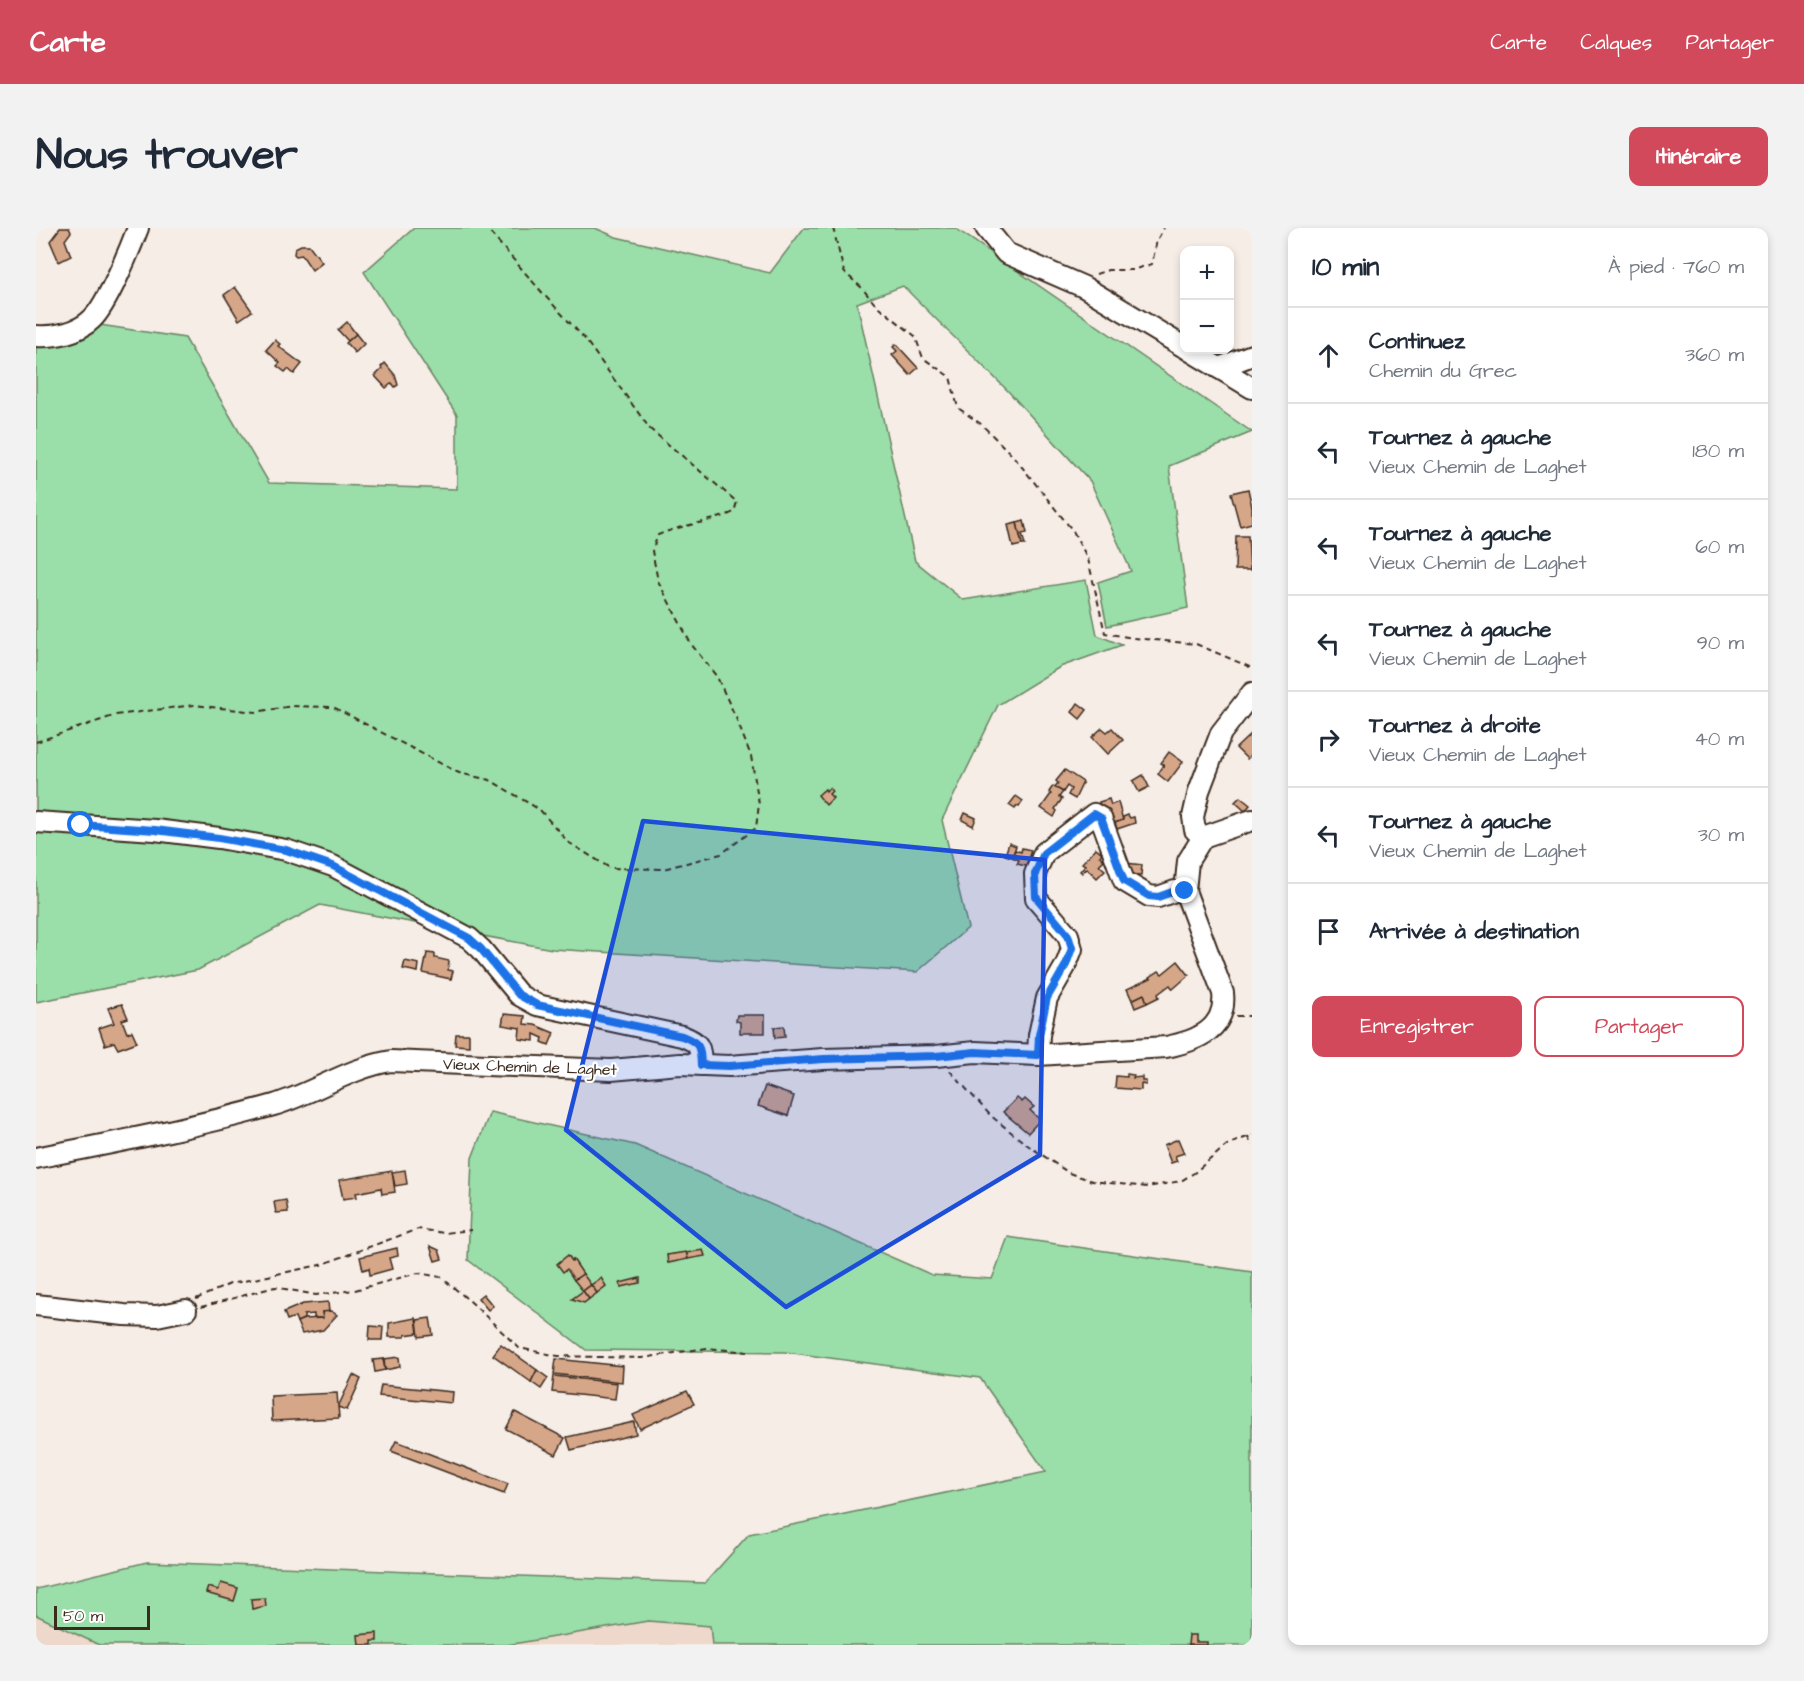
<!DOCTYPE html>
<html lang="fr">
<meta charset="utf-8">
<style>
body{margin:0;font-family:"Architects Daughter",sans-serif;background:#f2f2f3;color:#1f2937}
.controls{position:absolute;right:18px;top:18px;display:grid;overflow:hidden;border-radius:12px;box-shadow:0 3px 9px #0003}
.controls button{width:54px;height:54px;display:grid;place-items:center;padding:0;border:0;border-bottom:2px solid #e0e1e3;background:#fff;color:#1f2937;font:30px sans-serif}
.scale{position:absolute;left:18px;bottom:15px;width:96px;box-sizing:border-box;padding-left:6px;border:3px solid #3b2a1e;border-top:0;font-size:16px;line-height:21px;white-space:nowrap;color:#3b2a1e;-webkit-text-stroke:4px #fff;paint-order:stroke}
.stop{position:absolute;width:18px;height:18px;margin:-14px;border:4px solid #1a73e8;border-radius:50%;background:#fff}
.stop.end{background:#1a73e8;border-color:#fff;box-shadow:0 2px 6px #0008}
.list{margin:0;padding:0;list-style:none}
h2{display:flex;justify-content:space-between;align-items:center;height:78px;margin:0;padding:0 24px;font-size:26px}
h2 small{font-size:20px;font-weight:400;color:#747a83}
.list li{display:grid;grid-template-columns:39px 1fr auto;gap:18px;align-items:center;box-sizing:border-box;height:96px;padding:0 24px;border-top:2px solid #e0e1e3}
.list b{display:block;font-size:22px;white-space:nowrap}
.list p{margin:0;font-size:20px;white-space:nowrap;color:#747a83}
.list em{font-size:20px;font-style:normal;color:#747a83}
.actions{display:flex;gap:12px;padding:18px 24px}
.actions a{flex:1;padding:14px 0;border:2px solid #d1495b;border-radius:12px;text-align:center;font-size:21px;color:#d1495b}
.actions .main{background:#d1495b;color:#fff}
.icon{flex:none;width:33px;height:33px;fill:none;stroke:currentColor;stroke-width:2;stroke-linecap:round;stroke-linejoin:round}
.map{position:relative;flex:none;width:1216px;height:1417px;overflow:hidden;border-radius:12px}
header{display:flex;align-items:center;gap:36px;box-sizing:border-box;height:84px;padding:0 30px;background:#d1495b;color:#fff}
header strong{font-size:28px}
nav{display:flex;gap:33px;margin-inline-start:auto;font-size:21px}
.intro{display:flex;align-items:center;justify-content:space-between;box-sizing:border-box;height:144px;padding:0 36px}
h1{margin:0;font-size:42px}
.button{padding:15px 27px;border-radius:12px;background:#d1495b;color:#fff;font-size:21px;font-weight:700}
main{display:flex;gap:36px;padding:0 36px}
aside{flex:1;background:#fff;border-radius:12px;box-shadow:0 3px 9px #0003}
.map>svg:first-child{display:block}
</style>
<header>
<strong>Carte</strong>
<nav><a>Carte</a><a>Calques</a><a>Partager</a></nav>
</header>
<div class="intro"><h1>Nous trouver</h1><a class="button">Itinéraire</a></div>
<main>
<div class="map">
<svg width="1216" height="1417" viewBox="0 0 1216 1417">
<rect width="100%" height="100%" fill="#f7ede7"/>
<filter id="ink" filterUnits="userSpaceOnUse"><feTurbulence type="fractalNoise" baseFrequency=".0167" numOctaves="2"/><feDisplacementMap in="SourceGraphic" scale="12" xChannelSelector="R" yChannelSelector="G"/><feConvolveMatrix kernelMatrix="1 2 1 2 8 2 1 2 1" color-interpolation-filters="sRGB"/></filter>
<g filter="url(#ink)">
<g fill="#edd8cb">
<polygon points="0,1387 63,1417 0,1417"/>
<polygon points="612,1393 674,1398 676,1417 471,1417"/>
</g>
<g fill="#9adea9" stroke="#6a8464" stroke-width="1.5">
<polygon points="378,0 559,0 580,9 734,45 768,0 919,0 1216,204 1133,238 1152,380 1071,398 1062,354 1095,343 1054,253 972,163 867,58 821,75 879,333 927,372 1050,352 1061,407 1086,417 1024,439 962,477 906,592 932,700 881,744 516,721 284,677 162,742 0,774 0,113 64,97 149,110 233,255 421,261 421,187 328,44"/>
<polygon points="454,884 599,917 896,1047 956,1051 972,1009 1216,1044 1216,1417 676,1417 674,1398 612,1393 471,1417 63,1417 0,1387 0,1361 111,1334 669,1355 713,1306 1010,1244 944,1150 749,1124 550,1122 432,1032 436,930"/>
</g>
<g fill="#d6a689" stroke="#3b2a1e" stroke-width="1.5">
<polygon points="24,0 33,0 35,4 29,12 35,28 23,34 14,13"/>
<polygon points="265,17 273,17 286,34 276,42 266,27 260,28 258,26 259,20"/>
<polygon points="199,59 216,83 203,92 188,67"/>
<polygon points="311,94 320,106 312,113 302,102"/>
<polygon points="320,106 328,116 319,125 310,115"/>
<polygon points="239,112 244,116 242,118 266,136 258,146 252,141 249,144 241,138 244,135 230,122"/>
<polygon points="860,116 882,140 874,147 856,127 861,123 857,119"/>
<polygon points="349,135 359,147 362,157 359,159 356,155 350,160 339,148 346,141 345,139"/>
<polygon points="1212,261 1216,279 1216,295 1204,298 1195,265"/>
<polygon points="988,293 991,305 986,306 989,317 986,317 981,295"/>
<polygon points="981,295 986,317 977,319 972,297"/>
<polygon points="1200,308 1212,308 1214,342 1199,342"/>
<polygon points="1042,475 1051,482 1044,491 1036,484"/>
<polygon points="1066,500 1071,504 1076,500 1087,512 1072,526 1056,509"/>
<polygon points="1216,505 1216,526 1211,531 1200,520"/>
<polygon points="1133,524 1147,534 1132,554 1122,546 1128,537 1125,535"/>
<polygon points="1029,542 1047,554 1039,571 1032,567 1035,561 1031,558 1027,564 1018,560 1022,555 1020,553"/>
<polygon points="1107,547 1113,559 1103,564 1097,553"/>
<polygon points="1017,558 1027,564 1023,569 1026,571 1019,581 1021,583 1018,589 1005,580 1015,566 1013,564"/>
<polygon points="793,560 796,563 793,566 797,570 790,577 782,567 789,561 790,563"/>
<polygon points="980,568 987,573 983,579 981,578 979,581 973,577"/>
<polygon points="1204,569 1214,577 1209,583 1199,574"/>
<polygon points="1073,571 1075,577 1082,574 1087,592 1071,598 1063,574"/>
<polygon points="929,585 940,590 937,598 926,592"/>
<polygon points="1092,587 1094,590 1098,589 1099,595 1081,601 1079,595 1087,592 1087,589"/>
<polygon points="973,615 980,618 976,629 969,627"/>
<polygon points="986,620 995,622 990,638 981,636 983,632 976,629 979,622 985,624"/>
<polygon points="1060,620 1066,625 1064,628 1068,632 1063,637 1069,642 1061,650 1051,640 1046,645 1044,643 1049,637 1046,635"/>
<polygon points="1090,635 1106,637 1105,647 1089,646"/>
<polygon points="391,725 399,726 399,730 413,733 412,742 417,743 415,751 387,745"/>
<polygon points="369,733 383,736 382,744 367,741"/>
<polygon points="1142,733 1153,747 1137,761 1134,757 1122,766 1123,769 1111,775 1108,766 1096,772 1091,761 1115,750 1114,749 1123,743 1126,746"/>
<polygon points="1108,766 1111,775 1099,780 1096,772"/>
<polygon points="86,776 92,790 86,792 91,805 96,803 101,814 82,821 78,814 69,817 63,800 78,795 72,780"/>
<polygon points="468,786 489,788 488,796 499,797 518,805 513,817 506,814 507,810 498,806 498,813 483,811 484,800 466,797"/>
<polygon points="701,787 729,787 729,805 704,805 704,794 700,793"/>
<polygon points="748,798 749,809 739,810 738,799"/>
<polygon points="420,806 433,806 433,818 419,817"/>
<polygon points="1091,846 1098,847 1097,850 1106,849 1106,853 1110,853 1110,857 1105,856 1105,862 1079,860 1080,848 1091,849"/>
<polygon points="729,858 758,868 752,888 722,878"/>
<polygon points="981,870 986,874 989,871 998,879 994,882 1004,892 992,905 967,884"/>
<polygon points="1142,911 1148,925 1139,928 1141,933 1135,935 1128,917"/>
<polygon points="369,942 371,956 359,958 356,944"/>
<polygon points="356,943 359,964 346,966 345,960 320,965 321,969 307,971 303,952"/>
<polygon points="250,972 252,984 240,985 238,974"/>
<polygon points="394,1018 403,1022 406,1031 399,1033"/>
<polygon points="361,1020 362,1028 353,1030 356,1041 334,1047 333,1040 327,1042 324,1029"/>
<polygon points="667,1022 669,1028 652,1031 650,1025"/>
<polygon points="650,1024 652,1031 632,1035 631,1027"/>
<polygon points="532,1027 536,1033 537,1031 547,1046 538,1052 531,1041 527,1044 521,1036"/>
<polygon points="547,1046 555,1057 547,1063 538,1052"/>
<polygon points="565,1050 570,1058 561,1065 555,1057"/>
<polygon points="604,1050 604,1055 585,1059 584,1055"/>
<polygon points="555,1057 561,1065 553,1071 547,1063"/>
<polygon points="547,1063 553,1071 548,1075 536,1071"/>
<polygon points="447,1066 457,1078 452,1082 442,1070"/>
<polygon points="292,1074 293,1084 286,1084 287,1090 278,1090 278,1086 268,1087 268,1091 261,1094 259,1089 251,1092 248,1084 267,1076"/>
<polygon points="295,1083 301,1087 287,1102 266,1106 261,1094 268,1091 287,1090 286,1084"/>
<polygon points="380,1090 382,1105 369,1107 369,1109 353,1109 353,1095"/>
<polygon points="394,1090 397,1107 383,1109 381,1092"/>
<polygon points="334,1098 347,1099 346,1112 333,1112"/>
<polygon points="465,1116 501,1142 495,1154 457,1127"/>
<polygon points="363,1129 364,1139 349,1142 348,1131"/>
<polygon points="347,1131 349,1142 339,1144 337,1132"/>
<polygon points="520,1131 587,1138 586,1154 518,1146"/>
<polygon points="501,1142 512,1150 505,1161 495,1154"/>
<polygon points="317,1147 325,1151 311,1182 302,1179"/>
<polygon points="518,1148 581,1155 579,1171 516,1164"/>
<polygon points="345,1157 417,1164 416,1175 343,1168"/>
<polygon points="651,1163 658,1176 604,1201 597,1187"/>
<polygon points="301,1165 303,1190 236,1193 235,1168"/>
<polygon points="479,1184 529,1210 520,1227 470,1201"/>
<polygon points="598,1194 600,1206 535,1222 531,1209"/>
<polygon points="360,1213 472,1256 468,1266 355,1223"/>
<polygon points="185,1355 202,1360 198,1373 170,1365 172,1359 182,1362"/>
<polygon points="229,1370 230,1378 216,1381 215,1371"/>
<polygon points="341,1405 341,1413 336,1413 336,1417 323,1417 322,1407"/>
<polygon points="1153,1407 1160,1407 1160,1414 1171,1414 1171,1417 1152,1417"/>
</g>
<g fill="none" stroke-linecap="round" stroke-linejoin="round">
<g stroke="#3b2a1e" stroke-width="24">
<g id="minor">
<polyline points="950,0 970,25 1048,59 1148,119"/>
<path d="M 0,108 C 19,109 42,105 56,91 C 71,77 94,21 102,0"/>
<polyline points="1153,122 1216,160"/>
<polyline points="1183,140 1216,127"/>
<path d="M 0,594 L 119,602 L 183,610 L 250,622 L 297,638 L 433,710 L 445,721 L 483,767 L 501,777 L 646,808 C 664,815 664,818 665,837"/>
<polyline points="1167,609 1159,602 1157,589 1163,563 1185,505 1216,465"/>
<polyline points="1167,609 1216,592"/>
<polyline points="1002,827 1003,807 1011,770 1030,737 1036,721 1032,707 1000,670 999,646 1008,625 1058,586 1065,590 1088,653 1113,668 1122,669 1139,663 1149,663"/>
<path d="M 0,930 C 80,914 160,899 238,877 C 278,865 313,840 355,833 L 575,842 L 644,836 L 693,838 L 787,831 L 900,828 L 939,824 L 1002,827 L 1130,819 C 1161,813 1191,801 1187,765 L 1149,663 L 1152,633 L 1167,609"/>
<polyline points="0,1077 88,1087 121,1088 150,1082"/>
</g>
</g>
<g stroke="#3b2a1e" stroke-width="2" stroke-dasharray="6 4.5" stroke-linecap="butt">
<polyline points="797,0 808,44 825,59 839,76 879,108 887,130 914,149 922,180 945,196 978,229 1037,303 1052,331 1069,405 1097,410 1160,416 1216,440"/>
<polyline points="1060,46 1072,42 1096,42 1116,36 1121,12 1128,0"/>
<path d="M 0,514 L 80,487 L 158,477 L 220,484 L 256,478 L 297,479 L 423,545 L 454,552 L 504,582 L 532,614 L 574,640 L 627,641 L 685,626 L 720,600 L 723,576 L 715,528 L 700,490 L 681,449 L 655,416 L 622,353 L 616,323 L 622,307 C 647,296 674,295 698,284 L 701,274 L 614,201 L 548,110 L 511,70 L 450,0"/>
<polyline points="1200,788 1216,788"/>
<polyline points="914,843 955,888 990,916 1033,945 1056,953 1111,959 1145,953 1158,945 1191,917 1216,907"/>
<polyline points="1212,908 1216,918"/>
<polyline points="160,1071 194,1056 284,1037 382,1001 408,1005 435,1002"/>
<polyline points="165,1079 239,1059 280,1067 319,1062 382,1045 405,1049 435,1074 483,1120 522,1128 606,1130 671,1120 712,1124"/>
</g>
<use href="#minor" stroke="#fff" stroke-width="20"/>
</g>
</g>
<g fill="none" stroke-linecap="round" stroke-linejoin="round" filter="url(#ink)">
<path stroke="#1a73e8" stroke-width="8" d="M 45,597 L 119,602 L 183,610 L 250,622 L 297,638 L 433,710 L 445,721 L 483,767 L 501,777 L 646,808 C 664,815 664,818 665,837 L 693,838 L 788,831 L 900,828 L 939,824 L 1002,827 L 1003,807 L 1011,770 L 1030,737 L 1036,720 L 1032,707 L 1000,669 L 999,646 L 1008,625 L 1058,586 L 1065,590 L 1088,653 L 1113,668 L 1122,669 L 1139,663 L 1149,663"/>
</g>
<path fill="#1d4ed8" fill-opacity="0.2" stroke="#1d4ed8" stroke-width="4.5" stroke-linejoin="round" d="M 607,593 L 1009,632 L 1004,927 L 750,1079 L 530,902 Z"/>
<g text-anchor="middle" stroke-width="4.5" stroke-linejoin="round" paint-order="stroke">
<g font-size="16" fill="#3b2a1e" stroke="#fff">
<text transform="translate(494 838) rotate(2)" y="6">Vieux Chemin de Laghet</text>
</g>
</g>
</svg>
<div class="controls">
<button>+</button>
<button>−</button>
</div>
<div class="scale">50 m</div>
<div class="stop" style="left:45px;top:597px"></div>
<div class="stop end" style="left:1149px;top:663px"></div>
</div>
<aside>
<h2>10 min<small>À pied · 760 m</small></h2>
<ul class="list">
<li><svg class="icon" aria-label="ahead" viewBox="0 0 24 24"><path d="M12 20V5M6 11l6-6 6 6"/></svg><div><b>Continuez</b><p>Chemin du Grec</p></div><em>360 m</em></li>
<li><svg class="icon" aria-label="left" viewBox="0 0 24 24"><path d="M17 20v-9H6M10 6l-5 5 5 5"/></svg><div><b>Tournez à gauche</b><p>Vieux Chemin de Laghet</p></div><em>180 m</em></li>
<li><svg class="icon" aria-label="left" viewBox="0 0 24 24"><path d="M17 20v-9H6M10 6l-5 5 5 5"/></svg><div><b>Tournez à gauche</b><p>Vieux Chemin de Laghet</p></div><em>60 m</em></li>
<li><svg class="icon" aria-label="left" viewBox="0 0 24 24"><path d="M17 20v-9H6M10 6l-5 5 5 5"/></svg><div><b>Tournez à gauche</b><p>Vieux Chemin de Laghet</p></div><em>90 m</em></li>
<li><svg class="icon" aria-label="right" viewBox="0 0 24 24"><path d="M7 20v-9h11M14 6l5 5-5 5"/></svg><div><b>Tournez à droite</b><p>Vieux Chemin de Laghet</p></div><em>40 m</em></li>
<li><svg class="icon" aria-label="left" viewBox="0 0 24 24"><path d="M17 20v-9H6M10 6l-5 5 5 5"/></svg><div><b>Tournez à gauche</b><p>Vieux Chemin de Laghet</p></div><em>30 m</em></li>
<li><svg class="icon" aria-label="arrive" viewBox="0 0 24 24"><path d="M6 21V4h12l-3 4 3 4H6"/></svg><div><b>Arrivée à destination</b></div></li>
</ul>
<div class="actions"><a class="main">Enregistrer</a><a>Partager</a></div>
</aside>
</main>
